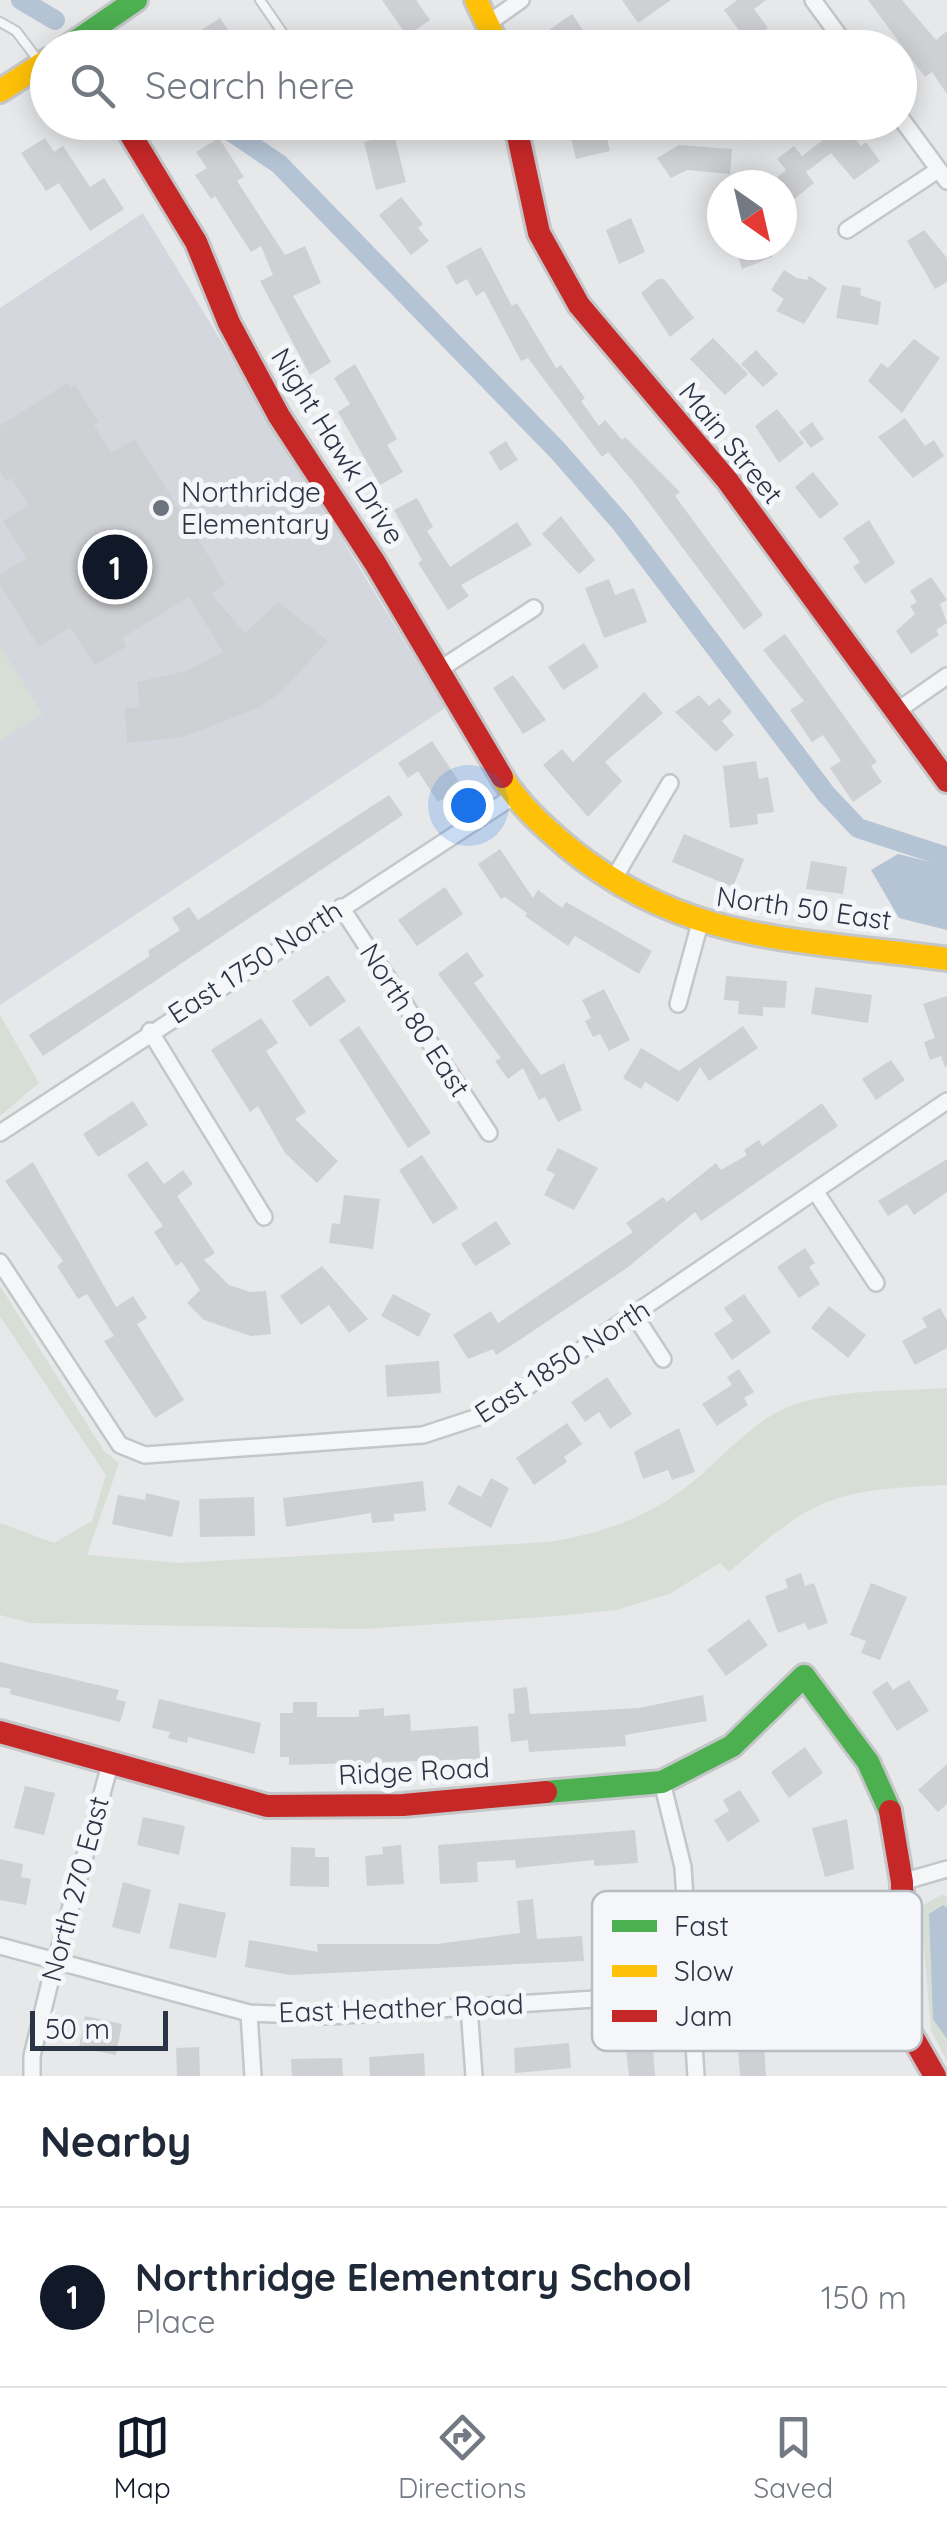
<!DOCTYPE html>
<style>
body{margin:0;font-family:Quicksand,sans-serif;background:#f6f6f7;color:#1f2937}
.compass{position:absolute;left:707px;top:170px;width:90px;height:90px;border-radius:50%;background:#fff;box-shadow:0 5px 25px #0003;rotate:146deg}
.scale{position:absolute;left:30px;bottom:25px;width:138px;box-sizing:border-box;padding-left:10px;border:5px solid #2b3445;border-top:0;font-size:28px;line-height:35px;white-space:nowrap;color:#2b3445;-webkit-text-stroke:8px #f4f6f9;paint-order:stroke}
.you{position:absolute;left:468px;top:805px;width:35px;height:35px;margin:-25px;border:8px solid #fff;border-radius:50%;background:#1a73e8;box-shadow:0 0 0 15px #1a73e833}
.badge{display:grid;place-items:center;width:65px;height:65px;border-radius:50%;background:#111827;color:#fff;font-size:32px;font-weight:700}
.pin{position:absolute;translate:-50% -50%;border:5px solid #fff;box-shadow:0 2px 10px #0006}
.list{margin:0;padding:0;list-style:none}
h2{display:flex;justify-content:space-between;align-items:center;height:130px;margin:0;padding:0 40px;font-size:42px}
h2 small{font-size:32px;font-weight:400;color:#747a83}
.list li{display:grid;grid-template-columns:65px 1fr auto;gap:30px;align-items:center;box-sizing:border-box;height:180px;padding:0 40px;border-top:2px solid #e0e1e3}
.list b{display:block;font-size:38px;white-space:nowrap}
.list p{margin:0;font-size:32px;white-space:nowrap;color:#747a83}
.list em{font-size:32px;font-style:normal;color:#747a83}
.icon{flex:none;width:55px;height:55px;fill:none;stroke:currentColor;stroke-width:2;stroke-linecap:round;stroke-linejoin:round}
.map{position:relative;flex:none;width:947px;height:2076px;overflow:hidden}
.search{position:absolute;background:#fff;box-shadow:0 5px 25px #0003;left:30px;right:30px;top:30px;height:110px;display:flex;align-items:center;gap:25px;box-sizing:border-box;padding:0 35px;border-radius:55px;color:#747a83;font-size:38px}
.sheet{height:310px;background:#fff}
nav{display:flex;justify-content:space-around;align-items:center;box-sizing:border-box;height:140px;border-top:2px solid #e0e1e3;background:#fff;font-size:28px;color:#747a83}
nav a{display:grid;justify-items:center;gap:5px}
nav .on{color:#111827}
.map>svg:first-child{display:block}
</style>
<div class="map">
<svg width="947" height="2076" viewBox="0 0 947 2076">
<rect width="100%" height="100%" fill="#e6e8ea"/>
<polygon fill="#d4d7dd" points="143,213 445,708 0,1005 0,308"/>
<g fill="#d6ded6">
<polygon points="0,646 43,714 0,741"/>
<polygon points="0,1015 39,1083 0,1116"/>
<path d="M 0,1286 L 104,1451 L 119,1463 L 87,1555 L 179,1563 L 548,1542 C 602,1534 652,1516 695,1480 C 725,1455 750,1424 786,1408 C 835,1388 895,1392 947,1388 L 947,1485 C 833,1490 815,1496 729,1572 L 720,1563 L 669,1594 L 616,1610 L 557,1616 L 363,1629 L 30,1623 L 0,1615 L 0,1523 L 54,1543 L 92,1521 L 106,1475 L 0,1316 Z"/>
<polygon points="943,1894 947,1898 947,2061 931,2030 921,1913 923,1905"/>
</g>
<g fill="#b4c4d5">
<polygon points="898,854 947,866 947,930 899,918 871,870"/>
<polygon points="943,1905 947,1908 947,2039 933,2019 929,1914"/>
</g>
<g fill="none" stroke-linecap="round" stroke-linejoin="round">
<g stroke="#b4c4d5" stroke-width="20">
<polyline points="21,0 55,20"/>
<polyline points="217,122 279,164 558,451 621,523 826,794 858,828 947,857"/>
</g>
</g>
<g fill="#ced0d3">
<polygon points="382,0 416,0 430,20 407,36"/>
<polygon points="622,0 671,0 638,23"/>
<polygon points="737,0 766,0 754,9 768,28 748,43 724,10"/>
<polygon points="868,0 902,0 936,40 947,31 947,94 932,72 925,77"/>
<polygon points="572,14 595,48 561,48 549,30"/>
<polygon points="220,18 240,48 182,48 200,31"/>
<polygon points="567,122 603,122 610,151 576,159"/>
<polygon points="844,124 861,146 866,142 880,161 854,180 831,153 806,172 814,183 782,209 782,185 768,185 786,170 777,159 794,146 802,156"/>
<polygon points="394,134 406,182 376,190 364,142"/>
<polygon points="45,138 54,152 63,146 90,187 104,178 124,209 90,231 59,183 46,191 21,153"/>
<polygon points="219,138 244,177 237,181 285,255 305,246 321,283 293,296 331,362 310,375 260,281 273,275 261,246 251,252 215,196 211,199 195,175 207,168 196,152"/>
<polygon points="679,145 732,149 730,174 687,170 671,178 657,158"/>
<polygon points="401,197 423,224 418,228 429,241 411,255 379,215"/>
<polygon points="631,218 645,252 619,264 606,230"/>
<polygon points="924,230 947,258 947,282 935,289 907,241"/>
<polygon points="735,245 768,245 772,257 742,269"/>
<polygon points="481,247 512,306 517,303 556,368 561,365 585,398 581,401 599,426 605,420 622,440 625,437 680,492 675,496 763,615 744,630 632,480 608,452 602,457 528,358 521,361 484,291 476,296 467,279 456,285 446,266"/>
<polygon points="784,270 797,278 807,280 809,276 827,288 804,324 776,311 784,299 771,290"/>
<polygon points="658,279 664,279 694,318 670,337 641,293"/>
<polygon points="842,285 861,288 860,295 881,302 878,325 836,318"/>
<polygon points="713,338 748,374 725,395 690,359"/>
<polygon points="914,339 940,358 902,413 868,381 881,363 888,368"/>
<polygon points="756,350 778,374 763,387 741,364"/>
<polygon points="355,364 397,439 387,445 403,472 380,485 338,412 350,404 334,378"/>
<polygon points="67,383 71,388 75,385 99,422 94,425 111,453 135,439 226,584 211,594 245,633 278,602 328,641 281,692 258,708 183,737 127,743 125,708 140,707 137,682 186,671 223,652 189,597 122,638 127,646 95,665 70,627 39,647 0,585 0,575 27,558 3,521 29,505 11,478 6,481 0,471 0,426"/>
<polygon points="777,409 804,443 779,463 755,426"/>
<polygon points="905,418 925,446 934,440 944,456 913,478 878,437"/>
<polygon points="812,422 824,439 811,448 799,432"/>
<polygon points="506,441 518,460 500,471 489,452"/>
<polygon points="813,472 839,504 820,519 795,487"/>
<polygon points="417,498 433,527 427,531 450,567 517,522 532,545 461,585 469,596 448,610 418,563 422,560 394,510"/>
<polygon points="561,516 595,560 579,574 542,534"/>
<polygon points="869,520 895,563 865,584 853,567 860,562 843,538"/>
<polygon points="931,577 947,600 940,604 947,623 936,630 939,635 911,654 896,631 915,614 910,606 917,602 910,591"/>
<polygon points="609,579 615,595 634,588 647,622 604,638 585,588"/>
<polygon points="785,634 877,762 871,766 882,782 853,802 830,768 841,761 823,735 812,742 790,710 804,701 763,650"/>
<polygon points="584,643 599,667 563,690 548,667"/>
<polygon points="513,675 546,720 523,734 493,688"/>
<polygon points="644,692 663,713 605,762 622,781 588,817 543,765 562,749 573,762"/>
<polygon points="699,695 709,706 719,698 732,712 722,721 734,735 716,752 675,712"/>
<polygon points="432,741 462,786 438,802 418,771 408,778 398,763"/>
<polygon points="756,761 759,779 768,777 774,812 757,814 758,824 730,828 723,766"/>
<polygon points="389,795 403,815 43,1056 29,1035 150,956 148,951 180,930 172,918 189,907 198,920"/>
<polygon points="684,834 744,859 733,887 672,862"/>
<polygon points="500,849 533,898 538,890 562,908 566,902 652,951 639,974 575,936 568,946 525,916 527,913 505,897 501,899 478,864"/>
<polygon points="811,861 847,867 843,894 806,889"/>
<polygon points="445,887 463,914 417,946 398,920"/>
<polygon points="467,952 484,976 474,983 541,1075 564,1063 582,1110 558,1122 545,1097 539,1100 523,1068 508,1079 495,1061 501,1058 438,974"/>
<polygon points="328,975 346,1001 310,1027 292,1001"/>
<polygon points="726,976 787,981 785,1008 763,1007 763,1016 738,1014 739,1001 724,1000"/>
<polygon points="815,987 872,995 868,1023 811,1014"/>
<polygon points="604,989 630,1040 609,1051 600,1034 593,1037 585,1021 591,1018 582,1000"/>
<polygon points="947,996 947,1066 945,1067 941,1056 930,1060 924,1042 935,1038 923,1004"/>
<polygon points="261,1018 278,1043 266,1051 306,1112 295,1119 338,1161 317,1183 285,1153 258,1106 250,1112 211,1050"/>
<polygon points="359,1026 431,1133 408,1148 339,1040"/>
<polygon points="743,1026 758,1048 709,1081 700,1067 678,1102 645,1082 641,1089 623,1078 641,1048 679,1071"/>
<polygon points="891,1060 905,1080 876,1100 862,1079"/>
<polygon points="133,1101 148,1125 98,1157 83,1134"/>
<polygon points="822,1103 838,1126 701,1221 695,1212 627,1268 512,1345 496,1355 493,1349 468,1359 453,1335 491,1311 498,1323 633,1232 626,1223 663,1197 667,1202 716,1163 721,1170 747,1155 744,1150 759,1140 762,1146"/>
<polygon points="558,1148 598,1168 574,1210 544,1195 555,1174 546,1170"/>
<polygon points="422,1155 458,1208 433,1224 399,1170"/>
<polygon points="947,1159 947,1192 914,1215 907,1204 888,1216 878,1201"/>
<polygon points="147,1161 164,1184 183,1170 193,1184 177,1196 215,1253 204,1260 229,1285 250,1292 266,1291 271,1334 251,1336 204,1320 187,1303 200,1290 182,1262 176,1266 154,1232 163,1226 127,1175"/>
<polygon points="33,1162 116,1307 133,1296 147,1318 137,1324 184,1400 155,1418 104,1341 114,1336 87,1294 78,1299 57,1266 63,1261 5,1181"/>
<polygon points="344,1195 380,1199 373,1249 329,1243 332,1223 340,1224"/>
<polygon points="496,1221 511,1244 475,1266 461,1244"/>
<polygon points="805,1248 815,1263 809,1267 820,1284 799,1298 777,1267"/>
<polygon points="322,1266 368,1319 349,1333 329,1305 301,1325 280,1296"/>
<polygon points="393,1294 431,1314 419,1337 381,1316"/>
<polygon points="744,1294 771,1332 732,1360 714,1334 733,1321 724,1308"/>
<polygon points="829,1306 866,1335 848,1358 811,1328"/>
<polygon points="940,1308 947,1320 947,1348 915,1365 902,1341 927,1327 922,1318"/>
<polygon points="439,1361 441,1393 387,1397 385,1365"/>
<polygon points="739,1369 754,1392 744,1398 748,1405 717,1426 702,1404 732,1385 727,1377"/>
<polygon points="607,1377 632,1414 610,1429 599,1412 585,1422 571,1402"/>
<polygon points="567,1423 582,1444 564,1457 567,1462 534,1485 516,1458"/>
<polygon points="679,1428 695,1472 672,1480 668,1470 643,1479 634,1452"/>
<polygon points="491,1478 509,1488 491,1528 448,1504 458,1485 481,1497"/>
<polygon points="423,1481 426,1511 394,1514 394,1521 372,1523 371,1513 286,1527 283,1498"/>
<polygon points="146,1493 180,1501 172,1537 112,1524 118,1495 145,1500"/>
<polygon points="254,1497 255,1536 200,1537 199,1499"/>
<polygon points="801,1573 805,1586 814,1583 828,1623 808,1630 805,1623 778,1633 765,1596 788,1588 785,1579"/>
<polygon points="871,1583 907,1597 880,1660 861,1653 866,1641 850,1635"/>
<polygon points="749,1619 768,1645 726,1676 707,1650"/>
<polygon points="0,1662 119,1690 116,1699 126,1702 120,1722 10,1694 11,1689 0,1687"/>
<polygon points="909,1680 929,1711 897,1731 872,1692 887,1681 893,1690"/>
<polygon points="527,1687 530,1714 639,1708 703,1695 707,1721 625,1735 626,1746 529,1752 528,1740 511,1742 508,1714 515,1713 513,1689"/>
<polygon points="159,1699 261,1723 254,1754 188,1737 187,1743 168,1738 170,1732 152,1728"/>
<polygon points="293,1702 317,1702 317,1717 359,1717 359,1710 384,1708 384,1716 410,1714 411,1731 478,1726 480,1759 289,1765 289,1757 280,1757 280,1713 293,1713"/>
<polygon points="805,1747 823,1773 789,1798 771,1772"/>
<polygon points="947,1764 947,1804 938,1812 918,1790"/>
<polygon points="25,1786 55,1793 44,1835 14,1828"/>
<polygon points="740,1790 760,1821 728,1842 714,1820 729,1811 723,1800"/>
<polygon points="143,1817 185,1826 179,1855 137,1845"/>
<polygon points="847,1819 854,1869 825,1877 812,1828"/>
<polygon points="635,1830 638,1863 594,1866 594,1860 516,1868 515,1860 477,1862 478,1882 440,1884 438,1845"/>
<polygon points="401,1845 404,1884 367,1886 365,1856 383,1854 382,1847"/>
<polygon points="291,1847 315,1848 315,1857 329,1857 329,1887 290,1886"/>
<polygon points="0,1859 23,1864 21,1877 31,1879 26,1905 0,1900"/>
<polygon points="123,1882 151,1890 140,1934 112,1927"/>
<polygon points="754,1890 766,2076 740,2076 726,1892"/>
<polygon points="533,1899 537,1939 582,1936 584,1961 290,1975 245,1967 249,1940 318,1952 317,1944 437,1944 520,1933 517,1901"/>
<polygon points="179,1903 226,1913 216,1958 169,1948"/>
<polygon points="85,2016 122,2024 116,2055 79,2048"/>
<polygon points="652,2037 655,2076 629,2076 625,2039"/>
<polygon points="569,2043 571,2068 515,2073 514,2048"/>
<polygon points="199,2047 200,2076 177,2076 176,2048"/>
<polygon points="424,2053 425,2076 370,2076 369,2057"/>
<polygon points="342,2058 343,2076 292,2076 291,2059"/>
</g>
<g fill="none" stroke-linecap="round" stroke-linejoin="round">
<g stroke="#c4c6c8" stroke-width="12">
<g id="lane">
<polyline points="260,0 293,48"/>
<polyline points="0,22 16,31 38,60"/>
</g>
</g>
<g stroke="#c4c6c8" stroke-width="20">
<g id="street">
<polyline points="813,0 848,48"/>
<polyline points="490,22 521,0"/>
<polyline points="900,117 947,181"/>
<polyline points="847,230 938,170"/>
<polyline points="437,671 534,608"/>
<polyline points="894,713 947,676"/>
<polyline points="613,880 670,783"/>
<polyline points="341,907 489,1133"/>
<polyline points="678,1004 700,923"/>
<polyline points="150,1031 264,1217"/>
<polyline points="0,1133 514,796"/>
<polyline points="815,1191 876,1283"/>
<polyline points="0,1262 120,1445 145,1455 423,1435 487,1414 947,1101"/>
<polyline points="635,1316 663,1359"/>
<polyline points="662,1782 683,1867 696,2076"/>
<polyline points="902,1882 947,1869"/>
<polyline points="0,1946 249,2013 328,2016 690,1993"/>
<polyline points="469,2007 474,2076"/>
<polyline points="249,2013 253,2076"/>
<polyline points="32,2076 32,2056 49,1986 111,1761"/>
</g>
</g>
<g stroke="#c4c6c8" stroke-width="28">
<g id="fast">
<polyline points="66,48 136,0"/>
<polyline points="546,1792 662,1782 732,1746 804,1676 868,1762 890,1811"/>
</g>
</g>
<g stroke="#c4c6c8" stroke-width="28">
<g id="slow">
<polyline points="476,0 499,48"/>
<polyline points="0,91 48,60"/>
<path d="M 502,777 C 520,806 544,827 570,849 C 688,945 804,939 947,959"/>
</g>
</g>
<g stroke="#c4c6c8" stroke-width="28">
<g id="jam">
<polyline points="123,122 196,242 229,323 279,416 375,563 502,777"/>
<polyline points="515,122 539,233 579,305 727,480 947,781"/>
<polyline points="0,1732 267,1806 403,1805 546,1792"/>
<polyline points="890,1811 902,1882 903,2020 935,2076"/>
</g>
</g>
<use href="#lane" stroke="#f5f6f7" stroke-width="8"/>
<use href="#street" stroke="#f5f6f7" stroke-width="15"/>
<use href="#fast" stroke="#4caf50" stroke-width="22"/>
<use href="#slow" stroke="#ffc107" stroke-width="22"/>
<use href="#jam" stroke="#c62828" stroke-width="22"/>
</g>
<circle fill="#6c737f" stroke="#f4f6f9" stroke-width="4" cx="161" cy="508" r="10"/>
<g text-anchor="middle" stroke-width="10" stroke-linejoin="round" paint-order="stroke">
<g font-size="28" fill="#2b3445" stroke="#f4f6f9">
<text transform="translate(731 443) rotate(51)" y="10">Main Street</text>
<text transform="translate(338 446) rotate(58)" y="10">Night Hawk Drive</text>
<text transform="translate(804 908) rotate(8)" y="10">North 50 East</text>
<text transform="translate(255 962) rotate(-33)" y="10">East 1750 North</text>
<text transform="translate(415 1020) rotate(57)" y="10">North 80 East</text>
<text transform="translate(562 1361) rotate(-33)" y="10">East 1850 North</text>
<text transform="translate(414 1771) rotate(-3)" y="10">Ridge Road</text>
<text transform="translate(75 1889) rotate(-75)" y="10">North 270 East</text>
<text transform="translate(401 2008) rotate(-2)" y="10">East Heather Road</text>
</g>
<g font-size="28" fill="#2b3445" stroke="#f4f6f9" text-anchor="start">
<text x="181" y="502">Northridge<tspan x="181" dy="32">Elementary</tspan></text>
</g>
</g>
<rect x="592" y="1891" width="330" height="160" rx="15" fill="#f4f6f9" stroke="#b8bcc3" stroke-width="2.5"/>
<rect x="612" y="1920" width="45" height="12" fill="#4caf50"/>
<rect x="612" y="1965" width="45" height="12" fill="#ffc107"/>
<rect x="612" y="2010" width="45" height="12" fill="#c62828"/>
<g font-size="28" fill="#2b3445">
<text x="674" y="1936">Fast</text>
<text x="674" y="1981">Slow</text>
<text x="674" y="2026">Jam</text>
</g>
</svg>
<svg class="compass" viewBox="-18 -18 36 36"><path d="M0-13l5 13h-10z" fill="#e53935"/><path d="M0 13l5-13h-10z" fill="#747a83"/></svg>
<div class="scale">50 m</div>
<div class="you"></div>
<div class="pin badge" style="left:115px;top:567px">1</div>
<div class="search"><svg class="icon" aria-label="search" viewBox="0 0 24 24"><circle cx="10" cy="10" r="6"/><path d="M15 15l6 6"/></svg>Search here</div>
</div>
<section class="sheet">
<h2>Nearby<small></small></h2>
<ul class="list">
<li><span class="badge">1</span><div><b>Northridge Elementary School</b><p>Place</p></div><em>150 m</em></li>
</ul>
</section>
<nav>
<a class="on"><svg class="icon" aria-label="map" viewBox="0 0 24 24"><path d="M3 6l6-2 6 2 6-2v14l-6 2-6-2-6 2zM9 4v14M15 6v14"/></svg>Map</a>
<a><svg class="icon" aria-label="directions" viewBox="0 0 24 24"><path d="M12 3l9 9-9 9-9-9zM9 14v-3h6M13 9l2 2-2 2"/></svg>Directions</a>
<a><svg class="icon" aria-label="saved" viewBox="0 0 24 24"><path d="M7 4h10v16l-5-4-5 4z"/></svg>Saved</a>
</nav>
